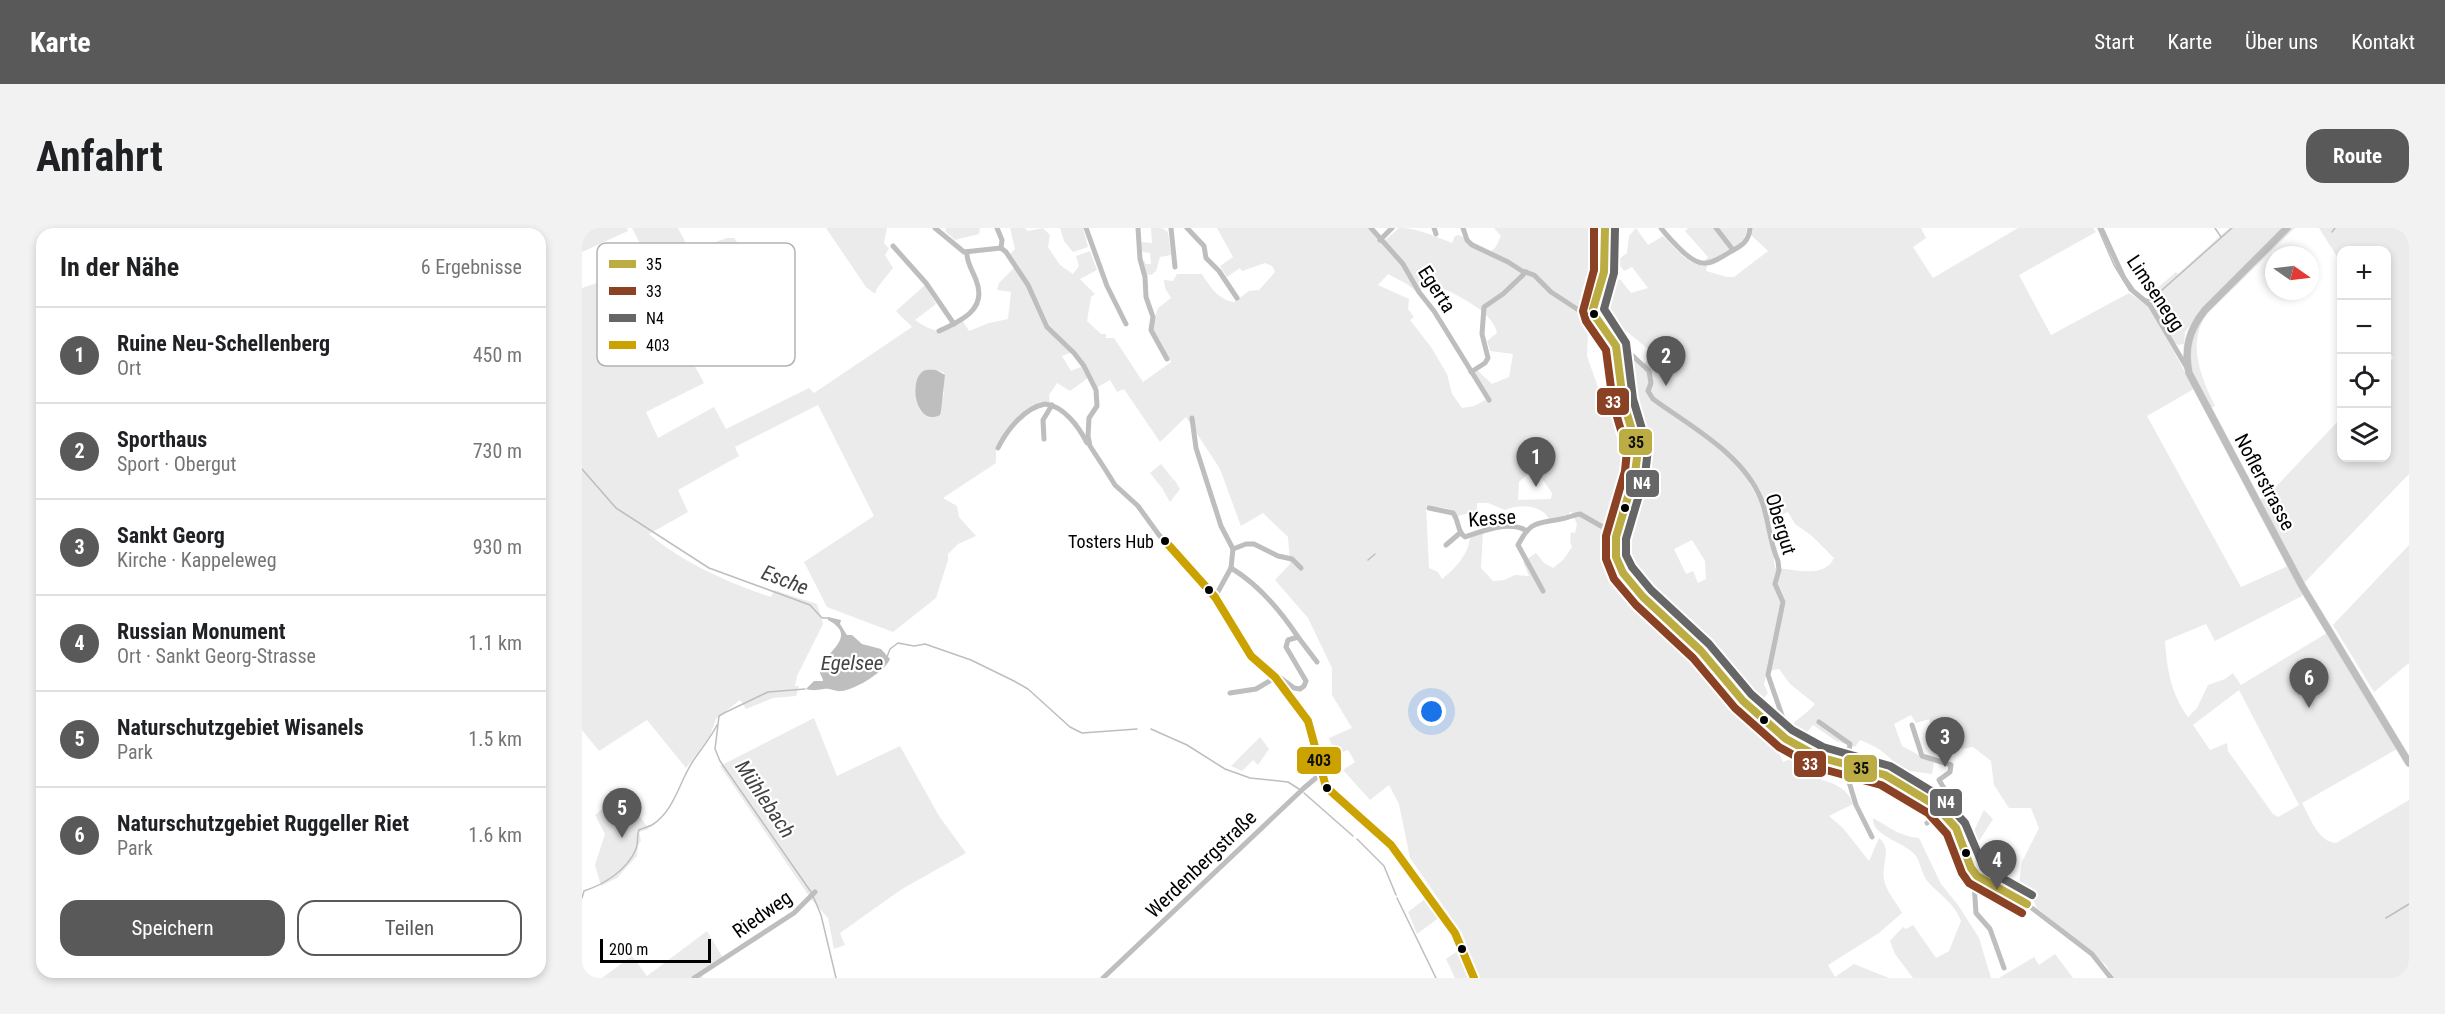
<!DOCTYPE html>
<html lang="de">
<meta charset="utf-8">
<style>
body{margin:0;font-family:"Roboto Condensed",sans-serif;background:#f2f2f2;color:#202124}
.controls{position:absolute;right:18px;top:18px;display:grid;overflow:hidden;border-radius:12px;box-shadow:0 3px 9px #0003}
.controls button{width:54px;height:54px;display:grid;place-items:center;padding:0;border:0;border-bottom:2px solid #e0e0e0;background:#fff;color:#202124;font:30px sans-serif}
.compass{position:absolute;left:1683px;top:18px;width:54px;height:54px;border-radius:50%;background:#fff;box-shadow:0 3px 9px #0003;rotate:104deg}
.scale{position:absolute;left:18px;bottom:15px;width:111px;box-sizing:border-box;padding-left:6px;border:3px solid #000;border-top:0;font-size:16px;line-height:21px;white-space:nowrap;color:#000;-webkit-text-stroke:4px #fff;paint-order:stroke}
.you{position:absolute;left:850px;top:484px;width:21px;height:21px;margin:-15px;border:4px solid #fff;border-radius:50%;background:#1a73e8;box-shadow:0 0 0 9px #1a73e833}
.badge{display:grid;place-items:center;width:39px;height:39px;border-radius:50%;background:#595959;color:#fff;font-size:20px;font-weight:700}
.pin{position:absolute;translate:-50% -50px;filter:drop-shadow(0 2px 3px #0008)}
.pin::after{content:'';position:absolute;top:32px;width:21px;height:18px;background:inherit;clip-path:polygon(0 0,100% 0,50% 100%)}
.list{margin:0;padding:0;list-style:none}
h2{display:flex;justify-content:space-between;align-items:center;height:78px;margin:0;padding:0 24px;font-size:26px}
h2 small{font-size:20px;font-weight:400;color:#757577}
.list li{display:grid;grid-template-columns:39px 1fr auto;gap:18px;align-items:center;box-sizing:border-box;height:96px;padding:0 24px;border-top:2px solid #e0e0e0}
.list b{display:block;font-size:22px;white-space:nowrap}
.list p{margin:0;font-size:20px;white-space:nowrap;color:#757577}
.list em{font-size:20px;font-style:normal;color:#757577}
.actions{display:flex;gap:12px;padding:18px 24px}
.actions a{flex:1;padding:14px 0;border:2px solid #595959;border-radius:18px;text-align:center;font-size:21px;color:#595959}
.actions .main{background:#595959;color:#fff}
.icon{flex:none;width:33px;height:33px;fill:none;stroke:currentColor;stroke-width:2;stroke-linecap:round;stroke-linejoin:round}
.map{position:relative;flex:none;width:1827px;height:750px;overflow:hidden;border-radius:18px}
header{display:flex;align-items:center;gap:36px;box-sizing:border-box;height:84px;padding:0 30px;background:#595959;color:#fff}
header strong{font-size:28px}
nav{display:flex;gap:33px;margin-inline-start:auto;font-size:21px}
.intro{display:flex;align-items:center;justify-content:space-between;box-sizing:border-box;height:144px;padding:0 36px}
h1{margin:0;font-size:42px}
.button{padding:15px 27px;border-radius:18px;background:#595959;color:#fff;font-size:21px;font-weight:700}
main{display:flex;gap:36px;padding:0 36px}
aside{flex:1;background:#fff;border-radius:18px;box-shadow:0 3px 9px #0003}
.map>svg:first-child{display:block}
</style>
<header>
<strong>Karte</strong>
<nav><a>Start</a><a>Karte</a><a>Über uns</a><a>Kontakt</a></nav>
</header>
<div class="intro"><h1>Anfahrt</h1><a class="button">Route</a></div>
<main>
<aside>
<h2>In der Nähe<small>6 Ergebnisse</small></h2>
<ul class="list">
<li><span class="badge">1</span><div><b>Ruine Neu-Schellenberg</b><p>Ort</p></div><em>450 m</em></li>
<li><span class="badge">2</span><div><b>Sporthaus</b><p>Sport · Obergut</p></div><em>730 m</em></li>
<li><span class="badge">3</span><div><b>Sankt Georg</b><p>Kirche · Kappeleweg</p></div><em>930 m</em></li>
<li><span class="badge">4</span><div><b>Russian Monument</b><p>Ort · Sankt Georg-Strasse</p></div><em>1.1 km</em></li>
<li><span class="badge">5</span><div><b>Naturschutzgebiet Wisanels</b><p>Park</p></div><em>1.5 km</em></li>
<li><span class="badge">6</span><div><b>Naturschutzgebiet Ruggeller Riet</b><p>Park</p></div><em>1.6 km</em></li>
</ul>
<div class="actions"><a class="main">Speichern</a><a>Teilen</a></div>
</aside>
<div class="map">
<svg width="1827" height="750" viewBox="0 0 1827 750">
<rect width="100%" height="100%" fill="#fff"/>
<g fill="#ebebeb" fill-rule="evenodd">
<polygon points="0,0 45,0 46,3 0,24"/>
<path d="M 50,0 L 96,0 L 108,23 L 145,10 L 152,10 L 155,14 L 150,18 L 74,43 L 99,92 L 177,58 L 194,91 L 110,133 L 122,155 L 64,184 L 76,210 L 132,179 L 144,201 L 227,160 L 232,165 L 330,99 L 314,83 L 343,57 L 354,76 L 333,92 L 344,99 L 358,104 L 380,92 L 387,103 L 407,95 L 426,91 L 429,64 L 415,62 L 417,55 L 433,39 L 427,27 L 433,21 L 428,0 L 443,0 L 446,3 L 461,0 L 468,7 L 466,19 L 478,37 L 491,46 L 497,38 L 494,28 L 508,23 L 515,42 L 498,51 L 513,66 L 509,69 L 505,93 L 519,106 L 524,106 L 524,110 L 532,110 L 561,154 L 589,134 L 570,99 L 576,80 L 589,70 L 583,60 L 582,52 L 591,53 L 595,46 L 620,46 C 628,59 637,72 652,74 L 667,63 L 677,62 L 693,44 L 690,38 L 683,35 L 660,43 L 658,40 L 645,49 L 638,38 L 651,29 L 635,0 L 786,0 L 796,12 L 802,13 L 817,0 C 836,0 852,8 870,15 L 873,8 L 877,7 L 909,23 L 913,20 L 919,8 L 912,0 L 1010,0 L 1018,28 L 1016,44 L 1023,54 L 1029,58 L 1038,51 L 1049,65 L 1066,60 L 1050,39 L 1042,43 L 1034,33 L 1045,25 L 1047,8 L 1054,0 L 1066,17 L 1081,8 C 1094,20 1105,38 1125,38 L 1124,43 L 1145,49 L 1152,49 L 1186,23 L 1169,7 L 1169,0 L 1339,0 L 1344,10 L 1331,19 L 1351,50 L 1436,0 L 1511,0 L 1514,4 L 1437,47 L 1469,107 L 1547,65 L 1568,79 L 1612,161 L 1565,188 L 1659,359 L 1706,338 L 1722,367 L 1633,413 L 1624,396 L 1583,413 C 1585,441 1589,466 1606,489 L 1615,480 L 1626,457 L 1643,451 L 1651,445 L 1659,457 L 1745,405 L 1815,521 L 1720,575 C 1728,589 1736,614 1754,615 L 1827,572 L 1827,746 L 1820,750 L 1531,750 L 1524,737 L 1455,680 L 1448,666 L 1436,662 L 1440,634 L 1457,600 L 1449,580 L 1427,580 L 1412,557 L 1409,533 L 1391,519 L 1371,522 L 1369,503 L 1367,531 L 1355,529 L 1347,491 L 1334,495 L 1329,487 L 1312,496 L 1320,518 L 1352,535 L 1350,546 L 1319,542 C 1305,526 1298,520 1278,512 L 1273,519 L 1254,513 L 1231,497 L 1217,514 L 1204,506 C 1208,494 1224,487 1233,476 L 1208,456 L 1197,441 L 1185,443 L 1182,457 L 1186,465 L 1175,480 L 1144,449 C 1156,478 1182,495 1206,515 L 1197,525 L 1201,534 L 1208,531 C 1216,537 1226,547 1235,550 C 1251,555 1266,560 1271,576 L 1247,588 L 1261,600 L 1287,633 L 1297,610 C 1311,622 1299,635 1302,651 C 1303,662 1315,675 1320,685 L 1297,705 L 1246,737 L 1253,749 L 1272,736 L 1307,750 L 897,750 L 880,705 L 828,630 L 817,576 L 807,557 L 788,572 L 761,542 L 773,534 L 766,522 L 754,527 L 747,510 L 770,500 L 750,467 L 750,440 L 726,390 L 693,352 L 708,336 L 706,309 L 681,285 L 659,298 L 638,241 L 604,189 L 578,214 L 542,161 L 535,164 L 528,152 L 514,160 L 503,138 L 468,99 L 456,73 L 458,89 L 490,124 L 480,128 L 489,143 L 501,138 L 506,150 L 488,163 L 475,155 L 467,167 L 468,175 L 444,184 L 414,218 L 414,235 L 361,270 L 375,278 L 377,289 L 394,308 L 376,316 L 366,326 L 366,332 L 354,370 L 311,404 L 245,379 L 222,334 L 292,288 L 236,177 L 153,219 L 157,228 L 96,262 L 106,284 L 67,306 C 101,335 147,355 189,369 L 192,362 L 235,376 L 241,396 L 215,448 L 213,458 L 217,458 L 214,468 L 191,470 L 164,481 L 158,472 L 134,491 L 128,508 L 104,540 L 65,492 L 17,523 L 0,502 L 0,60 L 69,37 ZM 806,46 L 825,56 L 836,65 L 846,55 C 866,61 912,83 915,105 L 905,113 L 908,123 L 931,126 L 927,149 L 910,156 L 895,142 L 893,145 L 907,170 L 892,178 L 880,180 L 870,166 L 865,146 L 849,119 L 828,92 L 832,89 L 826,81 L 827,71 L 796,57 ZM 1007,82 L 1021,87 L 1021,92 L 1036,113 L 1044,103 L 1071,125 L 1062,136 L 1041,121 L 1038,122 L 1042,167 L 1060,224 L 1057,225 L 1037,315 L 1038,330 L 1059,364 C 1005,323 1046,284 1052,233 C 1055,212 1044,189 1038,169 L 1024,174 L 1020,171 L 1005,128 ZM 354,142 L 362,145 C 364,152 360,159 362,166 L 359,174 L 339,184 C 330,166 330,143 354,142 ZM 952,239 L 970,265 L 969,271 L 936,272 L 937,254 ZM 1169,252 L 1178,262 L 1187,291 L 1206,284 L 1213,296 L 1230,308 L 1252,330 C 1243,351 1212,341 1193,340 C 1189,310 1185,280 1167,255 ZM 895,275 L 906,275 L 923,282 C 936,276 959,276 967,291 L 986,287 L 989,283 L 995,296 L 993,305 L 989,304 L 988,314 L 990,319 L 981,332 L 971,340 L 962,335 L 954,325 L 941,334 L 947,348 L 933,347 L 922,352 L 911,353 L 899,340 L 901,304 L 888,310 C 886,327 873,341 860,351 L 856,344 L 847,340 L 844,278 C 855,280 870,278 876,288 L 895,283 ZM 1110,312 L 1123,333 L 1124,351 L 1116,355 L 1111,343 L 1104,346 L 1092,321 ZM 1657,462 L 1717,577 L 1696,589 L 1691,586 L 1646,523 L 1645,515 L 1628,522 L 1611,497 Z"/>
<polygon points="244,0 305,0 302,15 307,21 303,27 311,40 295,60 293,66 284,59"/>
<polygon points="364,0 398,0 397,6 373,12 363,3"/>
<polygon points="478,0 501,0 506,19 491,24 482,13"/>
<polygon points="569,0 580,0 586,4 589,27 578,29 574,43 569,47 564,46 561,31 564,36 569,36 568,25 561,24 559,21 560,14 570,15"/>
<path d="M 1106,0 L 1165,0 C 1164,19 1137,31 1121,34 L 1126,29 L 1103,3 Z"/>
<polygon points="1647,0 1701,0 1626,74 1603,104 1602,116 1596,117 1593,115 1566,68 1594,44 1596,46"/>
<path d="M 1707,0 L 1713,0 L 1624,87 C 1605,117 1619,149 1633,178 L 1628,180 L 1611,149 L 1608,136 L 1608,117 L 1616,93 Z"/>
<polygon points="1737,0 1827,0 1827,246 1722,355 1677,272 1687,266 1759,190 1760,230 1804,230 1805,137 1811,130 1805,119 1804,22 1760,22 1759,35"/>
<polygon points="579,236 591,251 585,256 592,251 598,261 588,274 580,260 568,245"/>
<polygon points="1827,317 1827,435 1792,464 1751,397"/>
<polygon points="232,490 255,548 318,518 357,588 384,625 320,661 258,705 263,717 252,721 246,690 229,671 138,538"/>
<polygon points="678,509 687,521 676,537 671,532 660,543 649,538"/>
<polygon points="40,565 67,601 57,604 59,613 56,617 55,628 35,650 19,658 13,637 23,606 13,587"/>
<polygon points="1402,582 1411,591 1397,613 1390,607"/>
<path d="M 1291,590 C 1305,598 1319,609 1337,610 L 1359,656 L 1376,677 L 1397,710 L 1409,750 L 1331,750 L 1313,726 L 1308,713 L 1321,699 L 1324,701 L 1331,697 L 1354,730 L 1367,723 L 1379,693 C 1373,676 1358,667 1346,654 C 1340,647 1339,636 1334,628 C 1322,613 1289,608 1291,590 Z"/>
<polygon points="843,671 858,689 835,706 826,684"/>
<polygon points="125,703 141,730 120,748 121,750 20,750 50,728 65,748"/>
<polygon points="877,722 889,750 873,750 864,731"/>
<polygon points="1473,726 1491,750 1417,750 1452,729 1457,737"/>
</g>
<g fill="#bebebe">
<path d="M 354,142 L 363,147 L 359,183 L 358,187 C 335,199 326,156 340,144 C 343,141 349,142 354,142 Z"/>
<path d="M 246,389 L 259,392 L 258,396 L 265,407 L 270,407 L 280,416 L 299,421 L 308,431 C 303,443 275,461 260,463 C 254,464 248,460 242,461 C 234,462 231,463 224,461 L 232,453 L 241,453 C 241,450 239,448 238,445 C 237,426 280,410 246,392 Z"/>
</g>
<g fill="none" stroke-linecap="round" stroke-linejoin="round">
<g stroke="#bebebe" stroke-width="1.5">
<polyline points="1516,0 1532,37 1548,63"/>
<polyline points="1633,0 1639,9"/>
<polyline points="1750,4 1753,0"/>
<polyline points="1564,71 1567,72 1571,70 1650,0"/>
<polyline points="0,241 34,280 127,340 228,377 240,390 247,390"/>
<polyline points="786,332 793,326"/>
<polyline points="305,429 308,421 316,415 332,418 343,416 389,432 432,453 446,461 488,499 500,505 555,501"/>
<polyline points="223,461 186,464 142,485 137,488 133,521 138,533 229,664"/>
<polyline points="569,501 605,517 643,541 668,550 706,554 717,561"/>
<polyline points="722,565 771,608"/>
<polyline points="775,611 802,638 814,667"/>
<polyline points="231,668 239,687 254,750"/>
<path d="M 0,670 L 2,663 C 23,656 45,642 54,621 C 57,614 54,609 57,602 C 61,600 66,599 70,597 C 93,582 97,554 111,533 C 119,521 128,511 135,497"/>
<polyline points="815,670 854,750"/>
<polyline points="1804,690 1827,676"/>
</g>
<g stroke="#dbdbdb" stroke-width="8">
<path id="major" d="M 1705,0 L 1623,82 C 1607,102 1602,120 1607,145 L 1720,358 L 1827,535"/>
</g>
<g stroke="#bebebe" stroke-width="5">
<polyline points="353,0 382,24 419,20 424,24 446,57 465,99 492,125 502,138 514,162 515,178 507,190 506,208 508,218 523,241 533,257 556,278 577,307 633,369 669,428 693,449 721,487 726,493 744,559 753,568 809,617 873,705 892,750"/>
<polyline points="415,0 420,12 419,20"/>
<polyline points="504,0 525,58 544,96"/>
<polyline points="556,0 558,31 563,49 564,69 571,89 569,102 585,131"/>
<polyline points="589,0 593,39"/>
<polyline points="605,0 622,18 624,30 637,43 655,70"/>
<polyline points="789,0 821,36 837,64 852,83 907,172"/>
<polyline points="852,0 854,6"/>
<polyline points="881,0 885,12 890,17 926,34 940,43 952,47 969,64 995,81 1011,85"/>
<polyline points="1023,0 1022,44 1011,81 1013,88 1034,118 1041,173 1056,222 1053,245 1034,313 1034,329 1047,354 1119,423 1161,473 1204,511 1237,529 1303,547 1353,577 1374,600 1389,640 1398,651 1438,671 1510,726 1529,750"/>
<path d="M 1079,0 C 1085,8 1091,14 1098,21 C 1118,41 1126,38 1148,24 C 1159,18 1167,14 1168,0"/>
<polyline points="1134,0 1151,22"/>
<polyline points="1519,0 1542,50 1551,63 1568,77 1605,140"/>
<polyline points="798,12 810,0"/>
<polyline points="311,18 344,55 372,96"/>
<path d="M 357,103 C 379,93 406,81 394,52 C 391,43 384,34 385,24"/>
<path d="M 1034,118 L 1040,118 L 1067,143 L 1069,155 L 1066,163 L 1071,171 C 1108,198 1161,226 1179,271 C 1187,291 1187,313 1196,333 L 1197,342 L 1193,356 L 1201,374 L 1186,447 L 1203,496 L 1199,506"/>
<polyline points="889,144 903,135 906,130 900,106 902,79 921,66 944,44"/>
<polyline points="610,190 614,220 639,298 651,321 649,340 633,369"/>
<polyline points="462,211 461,192 470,177"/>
<path d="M 416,220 C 425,202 442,180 463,176 C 482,178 497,199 505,215"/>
<path d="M 847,280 L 871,285 C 877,292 875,304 883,309 C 900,303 927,292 945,303"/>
<polyline points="864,317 878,305"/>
<polyline points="651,321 664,316 672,316 696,328 710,331 719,340"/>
<path d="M 649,340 C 676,356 698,382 716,409"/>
<path d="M 961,363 L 936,317 C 949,292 955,296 979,291 C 986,290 991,287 998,286 L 1019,298 L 1036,302"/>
<polyline points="648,465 674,461 696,448 712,460 718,461 722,458 724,453 704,419 706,412 716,409 735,434"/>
<polyline points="1237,494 1268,516 1264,544 1274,577 1290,609"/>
<polyline points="1330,497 1340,528 1369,537 1368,544 1357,552 1368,570 1365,588"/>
<polyline points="1345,595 1361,584"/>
<polyline points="1395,648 1392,655 1394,685 1408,701 1422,740"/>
<polyline points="112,750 212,685 233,664"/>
<polyline points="521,750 722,560 735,549 741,548"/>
</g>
<use href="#major" stroke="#bebebe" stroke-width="7"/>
<g stroke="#fff" stroke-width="12">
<polyline id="bus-1" points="1023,0 1022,44 1011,81 1013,88 1034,118 1041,173 1056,222 1053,245 1034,309 1034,329 1041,345 1061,369 1119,423 1161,473 1204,511 1237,529 1303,547 1353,577 1374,600 1389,640 1395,648 1445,676"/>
</g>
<g stroke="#fff" stroke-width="12">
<polyline id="bus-2" points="1012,0 1012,42 1001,83 1004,93 1024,122 1031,175 1045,223 1043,243 1024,308 1024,331 1032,351 1054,377 1111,430 1153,480 1197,519 1233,539 1299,557 1346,585 1365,606 1380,645 1387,655 1440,685"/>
</g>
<g stroke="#fff" stroke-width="12">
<polyline id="bus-3" points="1033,0 1032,45 1022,81 1044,115 1051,171 1066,221 1063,247 1044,311 1044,327 1050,339 1069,362 1127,416 1169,466 1210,502 1241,519 1308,538 1359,569 1383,595 1402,640 1450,667"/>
</g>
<g stroke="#fff" stroke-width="12">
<polyline id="bus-4" points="583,313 633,369 669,428 693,449 726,493 744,559 809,617 873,705 892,750"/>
</g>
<use href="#bus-1" stroke="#bcac44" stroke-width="8"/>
<use href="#bus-2" stroke="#8b4123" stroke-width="8"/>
<use href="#bus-3" stroke="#666" stroke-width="8"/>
<use href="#bus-4" stroke="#cba200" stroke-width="8"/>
</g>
<g fill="#000" stroke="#fff" stroke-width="2">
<circle cx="1012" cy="86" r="5"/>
<circle cx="1043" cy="280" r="5"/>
<circle cx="583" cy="313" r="5"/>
<circle cx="627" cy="362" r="5"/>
<circle cx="1182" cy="492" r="5"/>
<circle cx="745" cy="560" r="5"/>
<circle cx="1384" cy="625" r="5"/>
<circle cx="880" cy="721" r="5"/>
</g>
<g text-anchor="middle" stroke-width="4.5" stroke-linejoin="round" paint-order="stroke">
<g font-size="18" fill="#000" stroke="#fff" text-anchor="end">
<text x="572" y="320">Tosters Hub</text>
</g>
<g font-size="20" fill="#000" stroke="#fff">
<text transform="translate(855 61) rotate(57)" y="7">Egerta</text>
<text transform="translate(1574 65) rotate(56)" y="7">Limsenegg</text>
<text transform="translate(1683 254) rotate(62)" y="7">Noflerstrasse</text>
<text transform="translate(910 290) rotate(-4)" y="7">Kesse</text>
<text transform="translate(1199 296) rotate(73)" y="7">Obergut</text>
<text transform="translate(619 636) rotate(-44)" y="7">Werdenbergstraße</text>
<text transform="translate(180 686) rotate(-35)" y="7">Riedweg</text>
</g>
<g font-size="21" font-style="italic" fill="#434343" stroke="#fff">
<text transform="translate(203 352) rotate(21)" y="7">Esche</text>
<text x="270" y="442">Egelsee</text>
<text transform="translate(183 571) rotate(56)" y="7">Mühlebach</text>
</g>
</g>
<rect x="15" y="15" width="198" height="123" rx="9" fill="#fff" stroke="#b2b2b2" stroke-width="1.5"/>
<rect x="27" y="32" width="27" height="8" fill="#bcac44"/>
<rect x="27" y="59" width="27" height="8" fill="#8b4123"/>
<rect x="27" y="86" width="27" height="8" fill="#666"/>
<rect x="27" y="113" width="27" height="8" fill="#cba200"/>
<g font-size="16" fill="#000">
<text x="64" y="42">35</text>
<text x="64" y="69">33</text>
<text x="64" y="96">N4</text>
<text x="64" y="123">403</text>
</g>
<g stroke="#fff" stroke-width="2">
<rect x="1014" y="159" width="34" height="29" rx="6" fill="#8b4123"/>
<rect x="1036" y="200" width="35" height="28" rx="6" fill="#bcac44"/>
<rect x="1043" y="241" width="35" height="29" rx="6" fill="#666"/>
<rect x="714" y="518" width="46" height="29" rx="6" fill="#cba200"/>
<rect x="1211" y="522" width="34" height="28" rx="6" fill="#8b4123"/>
<rect x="1261" y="526" width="35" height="29" rx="6" fill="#bcac44"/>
<rect x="1347" y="560" width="34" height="29" rx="6" fill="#666"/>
</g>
<g font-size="16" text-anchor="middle" font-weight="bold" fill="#fff">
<text x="1031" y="180">33</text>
<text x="1060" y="261">N4</text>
<text x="1228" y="542">33</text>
<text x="1364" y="580">N4</text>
</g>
<g font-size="16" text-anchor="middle" font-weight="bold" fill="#111">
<text x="1054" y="220">35</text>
<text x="737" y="538">403</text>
<text x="1279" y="546">35</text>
</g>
</svg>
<div class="controls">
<button>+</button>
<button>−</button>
<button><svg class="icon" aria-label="locate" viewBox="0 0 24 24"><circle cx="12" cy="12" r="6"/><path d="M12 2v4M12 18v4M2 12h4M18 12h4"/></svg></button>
<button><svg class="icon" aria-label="layers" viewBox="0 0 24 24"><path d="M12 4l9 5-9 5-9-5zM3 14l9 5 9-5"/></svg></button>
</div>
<svg class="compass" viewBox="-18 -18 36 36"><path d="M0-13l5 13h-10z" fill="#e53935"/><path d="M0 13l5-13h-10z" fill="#757577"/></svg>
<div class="scale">200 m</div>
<div class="you"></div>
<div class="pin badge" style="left:954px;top:259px">1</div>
<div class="pin badge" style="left:1084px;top:158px">2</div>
<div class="pin badge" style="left:1363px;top:539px">3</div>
<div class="pin badge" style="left:1415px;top:662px">4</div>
<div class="pin badge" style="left:40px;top:610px">5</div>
<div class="pin badge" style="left:1727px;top:480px">6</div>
</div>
</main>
